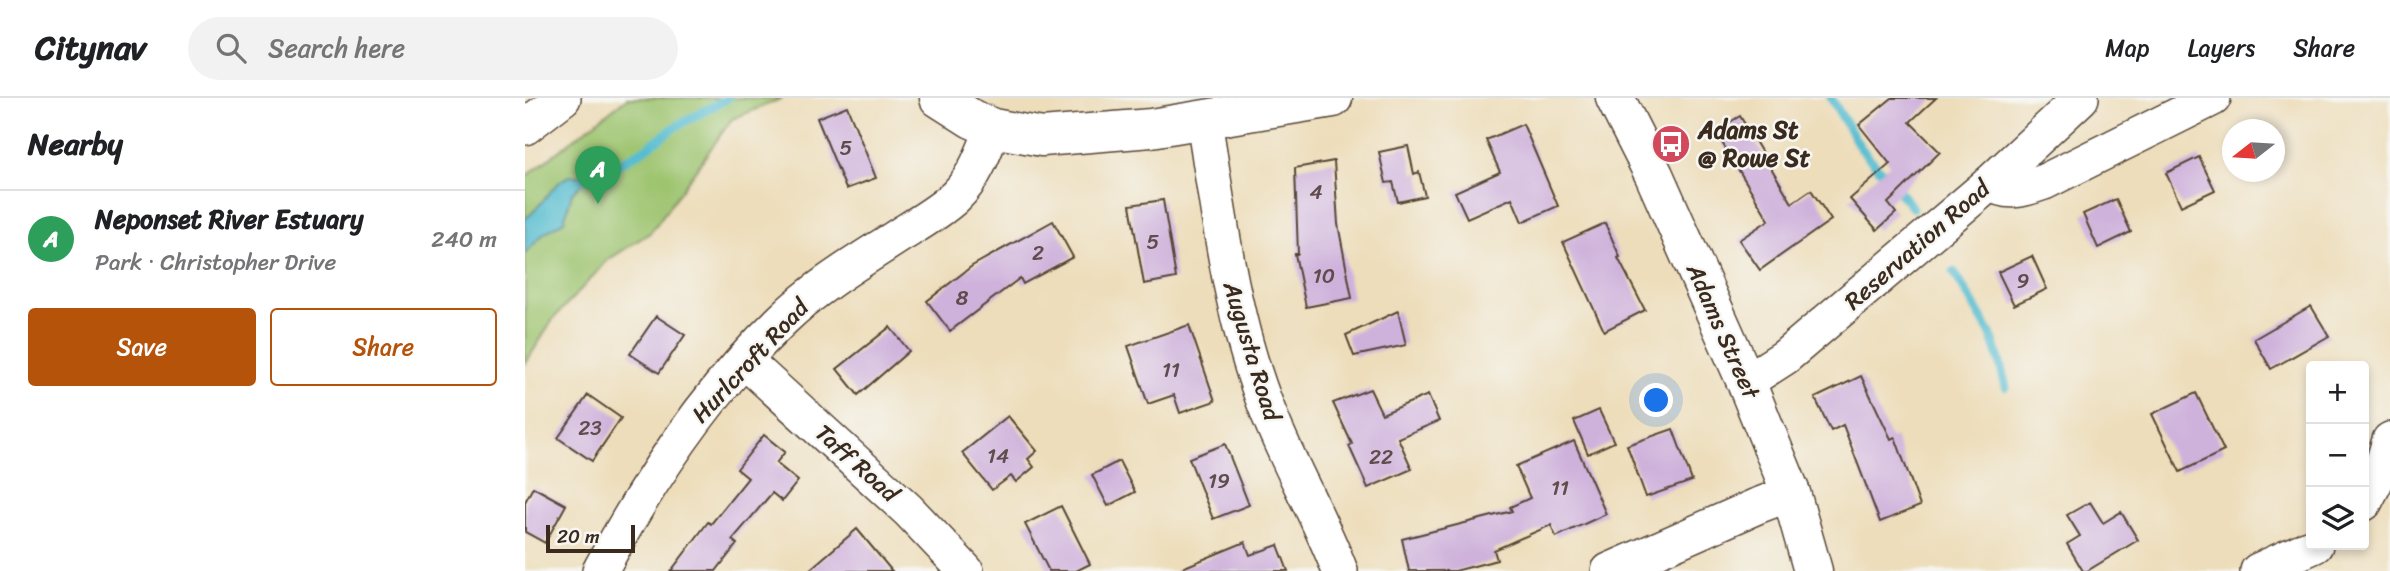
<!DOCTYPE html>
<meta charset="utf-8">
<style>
body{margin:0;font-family:Sriracha,sans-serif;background:#f2f2f2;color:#202124}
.controls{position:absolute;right:21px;bottom:21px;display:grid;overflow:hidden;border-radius:7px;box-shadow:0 4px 10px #0003}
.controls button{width:63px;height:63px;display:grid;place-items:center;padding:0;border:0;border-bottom:2px solid #e0e0e0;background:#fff;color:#202124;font:35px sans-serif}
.compass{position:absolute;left:1697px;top:21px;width:63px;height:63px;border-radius:50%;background:#fff;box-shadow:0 4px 10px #0003;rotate:253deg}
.scale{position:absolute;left:21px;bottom:18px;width:89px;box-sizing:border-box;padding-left:7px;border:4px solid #3b2a1e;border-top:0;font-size:19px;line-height:24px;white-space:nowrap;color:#3b2a1e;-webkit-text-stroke:5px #f6f6f2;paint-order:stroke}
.you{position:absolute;left:1132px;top:303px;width:24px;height:24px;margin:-18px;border:5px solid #fff;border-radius:50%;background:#1a73e8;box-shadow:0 0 0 10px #1a73e833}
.badge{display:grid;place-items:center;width:46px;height:46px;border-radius:50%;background:#b45309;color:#fff;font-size:23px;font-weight:700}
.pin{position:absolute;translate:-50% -58px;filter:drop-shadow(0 2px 4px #0008)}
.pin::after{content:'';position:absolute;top:37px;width:24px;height:21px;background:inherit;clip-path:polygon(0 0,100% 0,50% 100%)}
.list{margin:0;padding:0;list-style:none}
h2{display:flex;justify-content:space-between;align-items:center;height:91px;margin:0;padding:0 28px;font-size:30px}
h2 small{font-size:23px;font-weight:400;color:#757577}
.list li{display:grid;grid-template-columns:46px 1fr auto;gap:21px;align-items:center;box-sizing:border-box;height:98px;padding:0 28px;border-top:2px solid #e0e0e0}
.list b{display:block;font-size:26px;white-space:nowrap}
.list p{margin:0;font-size:23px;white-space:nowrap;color:#757577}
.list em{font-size:23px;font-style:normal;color:#757577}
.actions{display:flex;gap:14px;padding:21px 28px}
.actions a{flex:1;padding:16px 0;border:2px solid #b45309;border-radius:7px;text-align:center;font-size:24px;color:#b45309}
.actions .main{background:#b45309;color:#fff}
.icon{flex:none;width:38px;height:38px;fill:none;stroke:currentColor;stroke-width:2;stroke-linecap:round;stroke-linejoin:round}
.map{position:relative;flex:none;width:1865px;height:473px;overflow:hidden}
header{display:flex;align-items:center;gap:42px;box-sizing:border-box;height:98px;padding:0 35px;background:#fff;border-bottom:2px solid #e0e0e0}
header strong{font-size:33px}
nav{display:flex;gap:38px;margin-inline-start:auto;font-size:24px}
.search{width:490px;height:63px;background:#f2f2f2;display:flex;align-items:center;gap:18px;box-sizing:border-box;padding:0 24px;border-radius:38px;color:#757577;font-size:26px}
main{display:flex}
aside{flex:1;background:#fff}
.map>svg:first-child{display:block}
</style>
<header>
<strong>Citynav</strong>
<div class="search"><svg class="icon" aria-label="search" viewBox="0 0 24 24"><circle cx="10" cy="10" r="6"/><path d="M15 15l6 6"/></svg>Search here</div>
<nav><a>Map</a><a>Layers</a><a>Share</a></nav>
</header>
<main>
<aside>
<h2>Nearby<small></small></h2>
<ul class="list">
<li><span class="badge" style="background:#2e9e5b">A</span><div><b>Neponset River Estuary</b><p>Park · Christopher Drive</p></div><em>240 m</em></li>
</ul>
<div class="actions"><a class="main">Save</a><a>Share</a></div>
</aside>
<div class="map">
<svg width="1865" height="473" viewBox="0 0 1865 473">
<rect width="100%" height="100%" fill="#f6f6f2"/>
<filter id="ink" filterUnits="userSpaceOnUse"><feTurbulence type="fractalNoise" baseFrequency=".0143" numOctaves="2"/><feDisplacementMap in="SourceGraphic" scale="14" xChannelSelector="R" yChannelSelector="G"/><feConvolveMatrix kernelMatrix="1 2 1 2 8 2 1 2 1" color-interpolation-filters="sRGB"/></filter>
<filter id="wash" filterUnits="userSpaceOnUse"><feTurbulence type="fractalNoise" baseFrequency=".00686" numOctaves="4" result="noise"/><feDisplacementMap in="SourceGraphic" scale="28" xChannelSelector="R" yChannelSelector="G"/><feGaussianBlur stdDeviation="1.57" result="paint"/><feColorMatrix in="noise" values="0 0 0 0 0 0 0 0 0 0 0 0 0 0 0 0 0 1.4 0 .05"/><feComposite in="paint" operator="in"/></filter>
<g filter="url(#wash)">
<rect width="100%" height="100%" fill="#edddba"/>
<polygon fill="#9ec46f" stroke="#6c7746" stroke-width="2" points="102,0 258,0 207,21 126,134 83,162 29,220 0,266 0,79"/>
<path fill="#52bccf" stroke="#467376" stroke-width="2" d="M 44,78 L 65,78 L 47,95 L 39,123 L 18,136 L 0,156 L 0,121 C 19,107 26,86 44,78 Z"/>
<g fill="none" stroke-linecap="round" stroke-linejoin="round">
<g stroke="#52bccf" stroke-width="9">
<polyline points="1306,0 1335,49 1388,110"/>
<polyline points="56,83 65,78 77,76 120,51 150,29 203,0"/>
<polyline points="1429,174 1465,235 1472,254 1481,289"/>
</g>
</g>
<g id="blocks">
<g fill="#cfb2db">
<polygon points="1367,0 1411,0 1385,24 1415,54 1363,105 1371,115 1352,132 1325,101 1365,66 1334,27"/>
<polygon points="322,8 351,80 321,91 292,20"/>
<polygon points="1215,18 1267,105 1286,92 1306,122 1235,172 1214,142 1244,122 1190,33"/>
<polygon points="998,26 1033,108 997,124 987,100 942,120 930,94 975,74 961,42"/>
<polygon points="883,48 889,76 894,74 900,98 873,104 868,84 861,85 854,54"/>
<polygon points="1674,59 1690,92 1656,108 1641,75"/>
<polygon points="809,63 813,126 827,200 781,209 770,156 773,156 770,70"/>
<polygon points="1591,101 1606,134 1573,150 1558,116"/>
<polygon points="638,102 651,180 619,186 605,107"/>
<polygon points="528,123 548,159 498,186 495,180 425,233 402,203 447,168"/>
<polygon points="1080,125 1095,159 1093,160 1120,212 1079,233 1038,144"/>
<polygon points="1507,158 1522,191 1489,207 1473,174"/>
<polygon points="1786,208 1804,238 1746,271 1729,241"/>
<polygon points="873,213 881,247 829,258 821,237"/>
<polygon points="131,218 160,237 134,275 105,256"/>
<polygon points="664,227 690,303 655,315 649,297 623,306 603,248"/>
<polygon points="365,229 384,253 333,297 312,271"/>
<polygon points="1336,278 1366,341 1370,339 1395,408 1355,424 1318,327 1306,333 1290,300"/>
<polygon points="845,291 857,316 903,297 914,323 873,340 887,371 843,390 824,348 827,346 808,305"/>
<polygon points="1671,295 1699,353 1655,374 1627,316"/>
<polygon points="63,297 96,320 67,363 33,340"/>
<polygon points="1074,312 1089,344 1063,356 1049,323"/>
<polygon points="483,318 512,353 503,361 509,369 491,384 486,378 467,392 437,355"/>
<polygon points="1148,331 1167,383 1121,399 1102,347"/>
<polygon points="239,337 260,354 251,365 273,383 257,403 247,395 207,442 212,446 191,473 146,473 183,424 186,426 223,380 212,371"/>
<polygon points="1049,343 1081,416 1031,439 1026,427 969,452 972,462 930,473 884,473 877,441 987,413 985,409 1005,400 991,368"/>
<polygon points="700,346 724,407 688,421 664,360"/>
<polygon points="594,363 610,394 583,408 567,377"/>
<polygon points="8,389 41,407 20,445 0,434 0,404"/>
<polygon points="1565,404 1578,425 1596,414 1613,442 1562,473 1558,473 1542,446 1555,438 1542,417"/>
<polygon points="536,408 565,466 551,473 524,473 500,426"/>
<polygon points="332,431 367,473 283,473"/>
<polygon points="720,444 725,457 753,447 763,473 650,473"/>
</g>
</g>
</g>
<g filter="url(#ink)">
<use href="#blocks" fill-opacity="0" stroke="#564535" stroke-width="2"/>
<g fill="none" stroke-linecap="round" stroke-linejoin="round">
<g stroke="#564535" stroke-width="38">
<g id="street">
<path d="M 679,22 C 694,116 705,213 739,303 C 760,361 793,415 815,473"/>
<polyline points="0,29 38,0"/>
<path d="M 1465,85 C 1483,97 1499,91 1519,84 L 1688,0"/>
<polyline points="219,262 383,412 441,473"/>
<polyline points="1221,284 1260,259 1465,85 1556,0"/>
<polyline points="1839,405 1857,370 1865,342"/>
<path d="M 75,473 C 124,381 182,294 258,221 C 293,187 337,162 378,135 C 396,124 415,113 430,99 C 449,81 459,54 468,30"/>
<polyline points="1084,473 1232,408 1266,395"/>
<polyline points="1733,473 1790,447"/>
</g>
</g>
<g stroke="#564535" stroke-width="41">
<g id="secondary">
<polyline points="414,0 447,21 468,30 517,39 626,30 808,0"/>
<polyline points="1090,0 1129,77 1221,284 1266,395 1288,473"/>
</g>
</g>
<use href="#street" stroke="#fff" stroke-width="35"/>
<use href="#secondary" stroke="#fff" stroke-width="38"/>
</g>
</g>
<defs>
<g id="bus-disc" transform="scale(2.0125)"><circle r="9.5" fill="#d1495b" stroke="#f6f6f2"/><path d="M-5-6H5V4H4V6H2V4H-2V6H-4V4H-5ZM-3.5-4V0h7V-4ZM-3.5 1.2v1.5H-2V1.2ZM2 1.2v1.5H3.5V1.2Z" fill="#fff"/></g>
</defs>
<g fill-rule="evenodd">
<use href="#bus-disc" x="1146" y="46"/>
</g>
<g text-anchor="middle" stroke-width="5" stroke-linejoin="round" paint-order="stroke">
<g font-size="21" fill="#604c4d">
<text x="321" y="57">5</text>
<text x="791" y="101">4</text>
<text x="628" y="151">5</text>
<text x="513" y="162">2</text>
<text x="799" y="185">10</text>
<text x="1498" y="190">9</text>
<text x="437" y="207">8</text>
<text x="646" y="279">11</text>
<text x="65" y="337">23</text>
<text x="473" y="365">14</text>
<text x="856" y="366">22</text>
<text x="694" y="390">19</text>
<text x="1035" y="397">11</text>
</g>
<g font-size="24" font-weight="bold" fill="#3b2a1e" stroke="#f6f6f2" text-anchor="start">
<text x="1173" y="40">Adams St<tspan x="1173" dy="28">@ Rowe St</tspan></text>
</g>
<g font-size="24" fill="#3b2a1e" stroke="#f6f6f2">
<text transform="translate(1392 147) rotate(-41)" y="8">Reservation Road</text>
<text transform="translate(1198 233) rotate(66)" y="8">Adams Street</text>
<text transform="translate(727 253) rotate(73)" y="8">Augusta Road</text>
<text transform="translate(225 263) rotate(-47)" y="8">Hurlcroft Road</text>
<text transform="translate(332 365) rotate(42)" y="8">Taff Road</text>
</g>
</g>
</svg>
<div class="controls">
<button>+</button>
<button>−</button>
<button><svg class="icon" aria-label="layers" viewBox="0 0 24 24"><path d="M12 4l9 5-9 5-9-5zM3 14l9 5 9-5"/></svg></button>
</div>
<svg class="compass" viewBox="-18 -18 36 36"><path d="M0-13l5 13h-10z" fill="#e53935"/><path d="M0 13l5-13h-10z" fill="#757577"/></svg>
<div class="scale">20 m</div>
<div class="you"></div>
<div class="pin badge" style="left:73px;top:106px;background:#2e9e5b">A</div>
</div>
</main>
